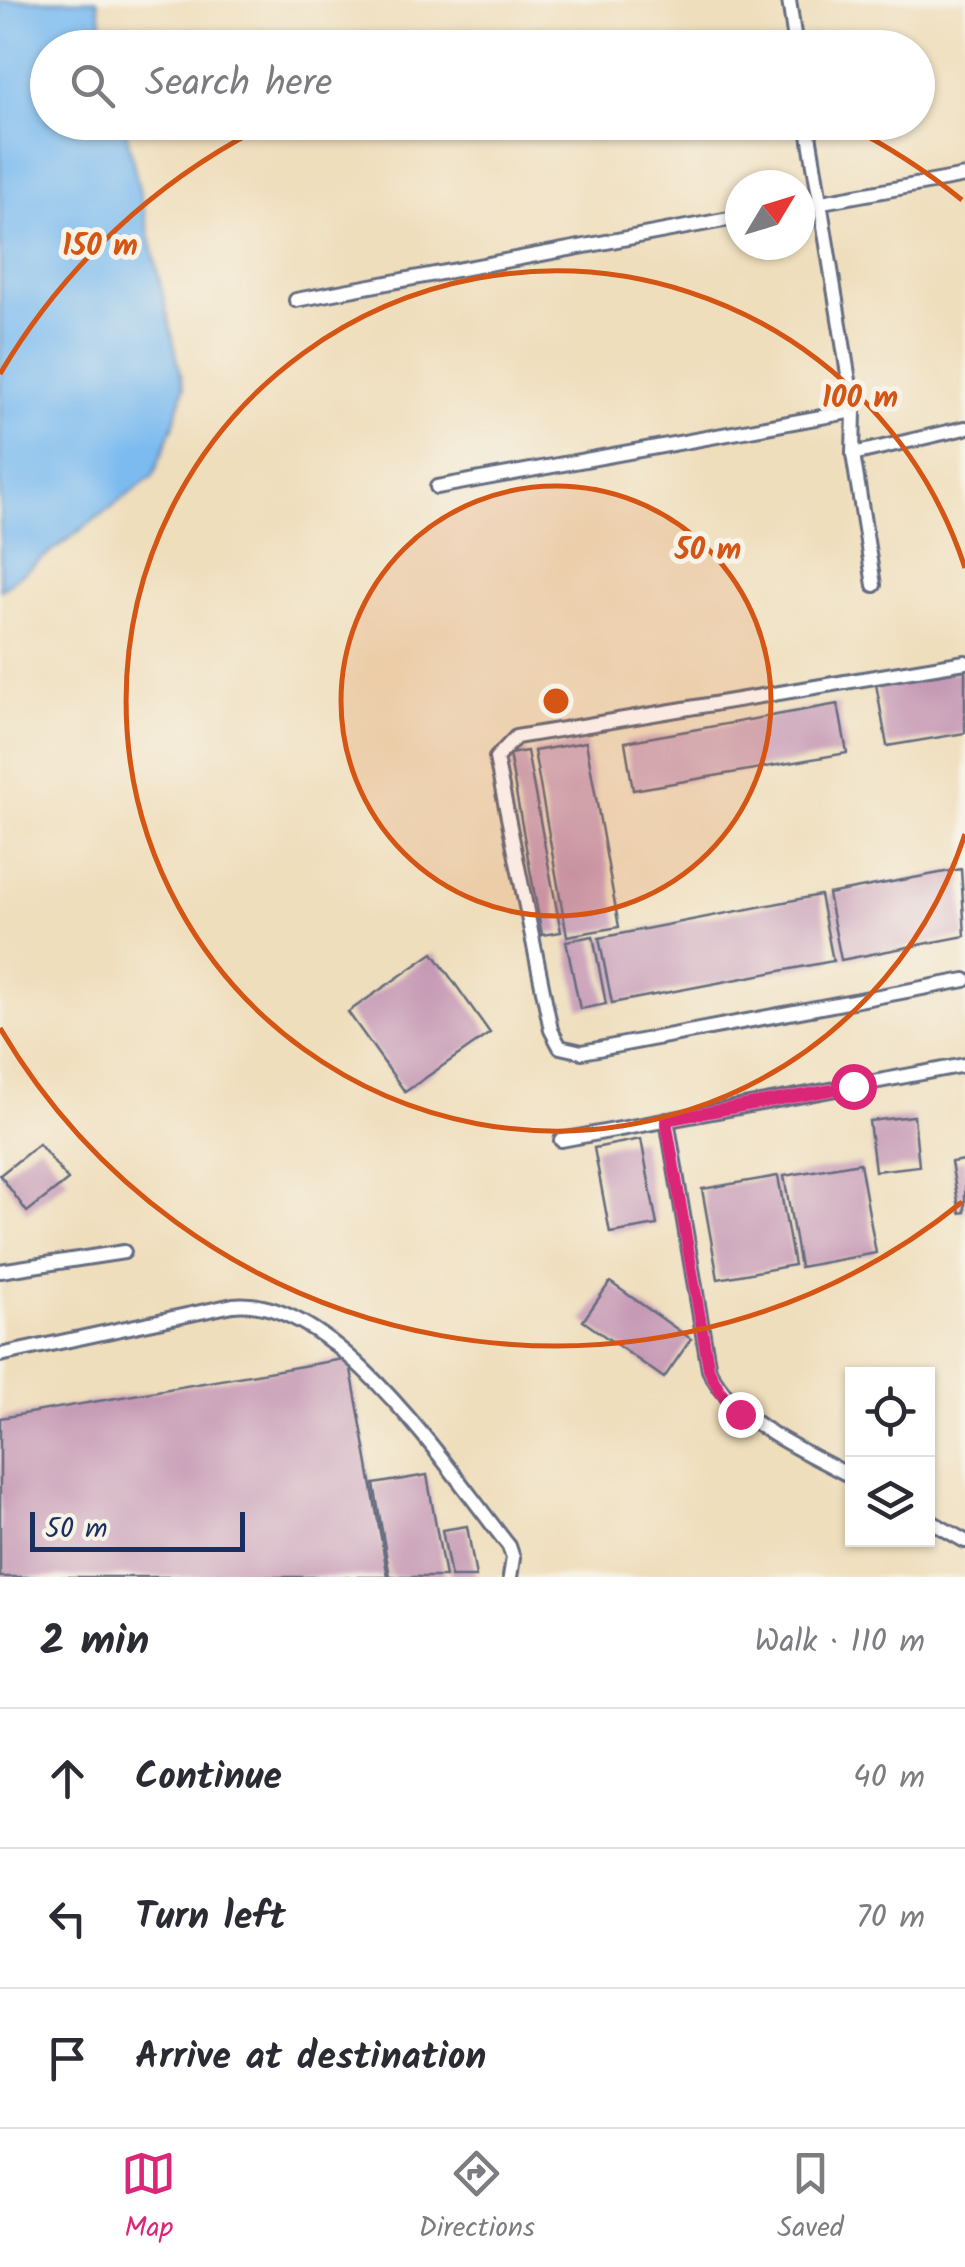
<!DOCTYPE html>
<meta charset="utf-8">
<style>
body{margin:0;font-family:Kalam,sans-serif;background:#f2f2f3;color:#2b2b33}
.controls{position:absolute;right:30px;bottom:30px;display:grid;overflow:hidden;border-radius:0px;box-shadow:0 2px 8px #0004}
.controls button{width:90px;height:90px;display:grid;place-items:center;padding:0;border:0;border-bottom:2px solid #e1e1e2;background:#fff;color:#2b2b33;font:50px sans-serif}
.compass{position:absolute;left:725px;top:170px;width:90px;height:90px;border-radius:50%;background:#fff;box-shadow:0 2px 8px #0004;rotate:52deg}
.scale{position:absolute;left:30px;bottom:25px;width:215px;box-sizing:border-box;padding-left:10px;border:5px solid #1b2f5e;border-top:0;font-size:28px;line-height:35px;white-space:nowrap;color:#1b2f5e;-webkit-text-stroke:8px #f7f3e8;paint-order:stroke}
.stop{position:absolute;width:30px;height:30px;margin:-22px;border:8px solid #db2777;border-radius:50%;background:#fff}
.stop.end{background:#db2777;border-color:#fff;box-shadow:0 2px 10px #0008}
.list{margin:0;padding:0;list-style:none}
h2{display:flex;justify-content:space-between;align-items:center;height:130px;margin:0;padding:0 40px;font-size:42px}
h2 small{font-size:32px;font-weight:400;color:#7c7c81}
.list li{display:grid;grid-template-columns:65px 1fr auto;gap:30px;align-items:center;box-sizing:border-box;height:140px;padding:0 40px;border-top:2px solid #e1e1e2}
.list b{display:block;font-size:38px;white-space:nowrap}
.list em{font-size:32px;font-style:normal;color:#7c7c81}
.icon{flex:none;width:55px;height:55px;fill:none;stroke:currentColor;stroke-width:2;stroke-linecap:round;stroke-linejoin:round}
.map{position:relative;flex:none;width:965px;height:1577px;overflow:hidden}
.search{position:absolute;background:#fff;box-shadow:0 2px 8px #0004;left:30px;right:30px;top:30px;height:110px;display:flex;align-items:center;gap:25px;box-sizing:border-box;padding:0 35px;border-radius:55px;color:#7c7c81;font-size:38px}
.sheet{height:550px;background:#fff}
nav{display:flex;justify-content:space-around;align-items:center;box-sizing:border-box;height:140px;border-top:2px solid #e1e1e2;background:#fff;font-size:28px;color:#7c7c81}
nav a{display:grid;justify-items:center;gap:5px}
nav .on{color:#db2777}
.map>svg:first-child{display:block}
</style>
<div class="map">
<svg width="965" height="1577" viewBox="0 0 965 1577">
<rect width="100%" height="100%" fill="#f7f3e8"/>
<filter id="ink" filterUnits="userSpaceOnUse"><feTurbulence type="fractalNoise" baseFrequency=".01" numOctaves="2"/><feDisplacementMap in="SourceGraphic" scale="20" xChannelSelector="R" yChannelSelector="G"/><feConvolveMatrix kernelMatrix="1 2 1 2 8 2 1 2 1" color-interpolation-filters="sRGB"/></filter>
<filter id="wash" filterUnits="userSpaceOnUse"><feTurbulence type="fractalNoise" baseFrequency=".0048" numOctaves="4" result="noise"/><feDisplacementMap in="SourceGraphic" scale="40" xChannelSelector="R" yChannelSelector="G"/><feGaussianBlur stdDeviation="2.25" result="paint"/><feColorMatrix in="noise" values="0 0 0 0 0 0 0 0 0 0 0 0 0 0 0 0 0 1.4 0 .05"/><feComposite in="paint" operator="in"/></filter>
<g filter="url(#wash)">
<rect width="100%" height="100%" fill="#efdebc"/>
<polygon fill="#7cbbf0" stroke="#4c75a7" stroke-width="2.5" points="0,0 97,0 107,47 48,48 48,122 124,123 184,388 173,426 153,476 0,590"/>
<g id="blocks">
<g fill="#c69ab5">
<polygon points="965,670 965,733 887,746 876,684"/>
<polygon points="838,704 847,753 633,790 625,742"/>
<polygon points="586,742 619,927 567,936 534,751"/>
<polygon points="527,751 561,932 542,935 509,754"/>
<polygon points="961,869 965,936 841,960 828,894"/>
<polygon points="820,895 833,961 612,1003 599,938"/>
<polygon points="593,936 606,1004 580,1009 566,941"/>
<polygon points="433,953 490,1033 405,1092 348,1012"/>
<polygon points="914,1116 919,1166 875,1171 869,1121"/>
<polygon points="641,1139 657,1225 610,1233 594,1148"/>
<polygon points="39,1144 68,1180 27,1212 0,1175"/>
<polygon points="965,1160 965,1212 960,1213 951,1162"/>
<polygon points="860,1163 876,1253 800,1267 784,1176"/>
<polygon points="778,1176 794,1265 718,1279 702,1189"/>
<polygon points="610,1282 691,1339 664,1378 583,1321"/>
<polygon points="349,1358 388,1577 0,1577 0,1418"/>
<polygon points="427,1475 445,1577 390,1577 374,1484"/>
<polygon points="467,1526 476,1577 451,1577 442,1530"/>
</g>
</g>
</g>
<g filter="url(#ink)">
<use href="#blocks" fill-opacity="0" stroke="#656c7f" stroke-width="2.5"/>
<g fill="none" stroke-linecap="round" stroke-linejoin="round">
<g stroke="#656c7f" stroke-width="18">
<g id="lane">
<polyline points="789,0 796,48"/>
<polyline points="807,122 854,411 853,454 874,585"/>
<polyline points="800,206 965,176"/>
<polyline points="296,300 740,217"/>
<polyline points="853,454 965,428"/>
<polyline points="437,487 854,411"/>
<polyline points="965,662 516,737 496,758 551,1030 560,1047 582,1052 965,980"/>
<path d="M 667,1120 L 709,1370 C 737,1425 800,1448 852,1477"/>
<polyline points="561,1140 965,1065"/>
<polyline points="0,1271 124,1252"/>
<path d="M 0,1355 L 233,1305 C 337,1295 449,1472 509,1546 L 513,1558 L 510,1577"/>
<polyline points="928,1520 965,1541"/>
</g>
</g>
<use href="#lane" stroke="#fff" stroke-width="12"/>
</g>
</g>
<g fill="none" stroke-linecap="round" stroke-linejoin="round" filter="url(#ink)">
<polyline stroke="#db2777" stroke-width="12" points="740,1414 720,1391 709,1370 666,1120 853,1086"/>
</g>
<circle cx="556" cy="701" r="215" fill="#d45514" fill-opacity=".12"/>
<g fill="none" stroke="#d45514" stroke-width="5">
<circle cx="556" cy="701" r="215"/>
<path d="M965 834A430 430 0 1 1 965 568"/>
<path d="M962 1202A645 645 0 0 1 0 1028M0 374A645 645 0 0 1 268 124M844 124A645 645 0 0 1 962 200"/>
</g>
<circle cx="556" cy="701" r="15" fill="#d45514" stroke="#f7f3e8" stroke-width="5"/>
<g font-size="30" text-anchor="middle" font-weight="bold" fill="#d45514" stroke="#f7f3e8" stroke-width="10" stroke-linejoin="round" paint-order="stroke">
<text x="100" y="255">150 m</text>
<text x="860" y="407">100 m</text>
<text x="708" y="559">50 m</text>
</g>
</svg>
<div class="controls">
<button><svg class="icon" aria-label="locate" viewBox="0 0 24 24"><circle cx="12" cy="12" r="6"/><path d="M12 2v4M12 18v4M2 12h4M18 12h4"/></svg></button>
<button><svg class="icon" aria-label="layers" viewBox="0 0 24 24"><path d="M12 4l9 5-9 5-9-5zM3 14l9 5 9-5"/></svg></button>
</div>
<svg class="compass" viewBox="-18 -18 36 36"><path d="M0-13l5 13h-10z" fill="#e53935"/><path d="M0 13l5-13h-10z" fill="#7c7c81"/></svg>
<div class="scale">50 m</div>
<div class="stop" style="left:853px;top:1086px"></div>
<div class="stop end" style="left:740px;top:1414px"></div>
<div class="search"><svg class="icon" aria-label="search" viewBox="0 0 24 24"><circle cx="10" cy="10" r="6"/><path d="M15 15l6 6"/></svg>Search here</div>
</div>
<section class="sheet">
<h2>2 min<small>Walk · 110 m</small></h2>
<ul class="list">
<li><svg class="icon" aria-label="ahead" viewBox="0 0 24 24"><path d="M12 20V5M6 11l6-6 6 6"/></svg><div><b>Continue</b></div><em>40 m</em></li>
<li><svg class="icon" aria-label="left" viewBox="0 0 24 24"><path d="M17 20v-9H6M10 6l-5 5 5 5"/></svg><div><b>Turn left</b></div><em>70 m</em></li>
<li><svg class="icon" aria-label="arrive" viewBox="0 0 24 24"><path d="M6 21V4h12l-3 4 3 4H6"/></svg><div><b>Arrive at destination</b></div></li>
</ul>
</section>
<nav>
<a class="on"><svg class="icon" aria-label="map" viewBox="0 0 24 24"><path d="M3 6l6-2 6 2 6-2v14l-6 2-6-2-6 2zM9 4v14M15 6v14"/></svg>Map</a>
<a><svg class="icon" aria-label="directions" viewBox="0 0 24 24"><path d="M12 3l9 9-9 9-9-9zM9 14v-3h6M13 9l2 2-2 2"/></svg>Directions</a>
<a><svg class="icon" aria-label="saved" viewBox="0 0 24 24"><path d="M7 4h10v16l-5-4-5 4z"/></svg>Saved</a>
</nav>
